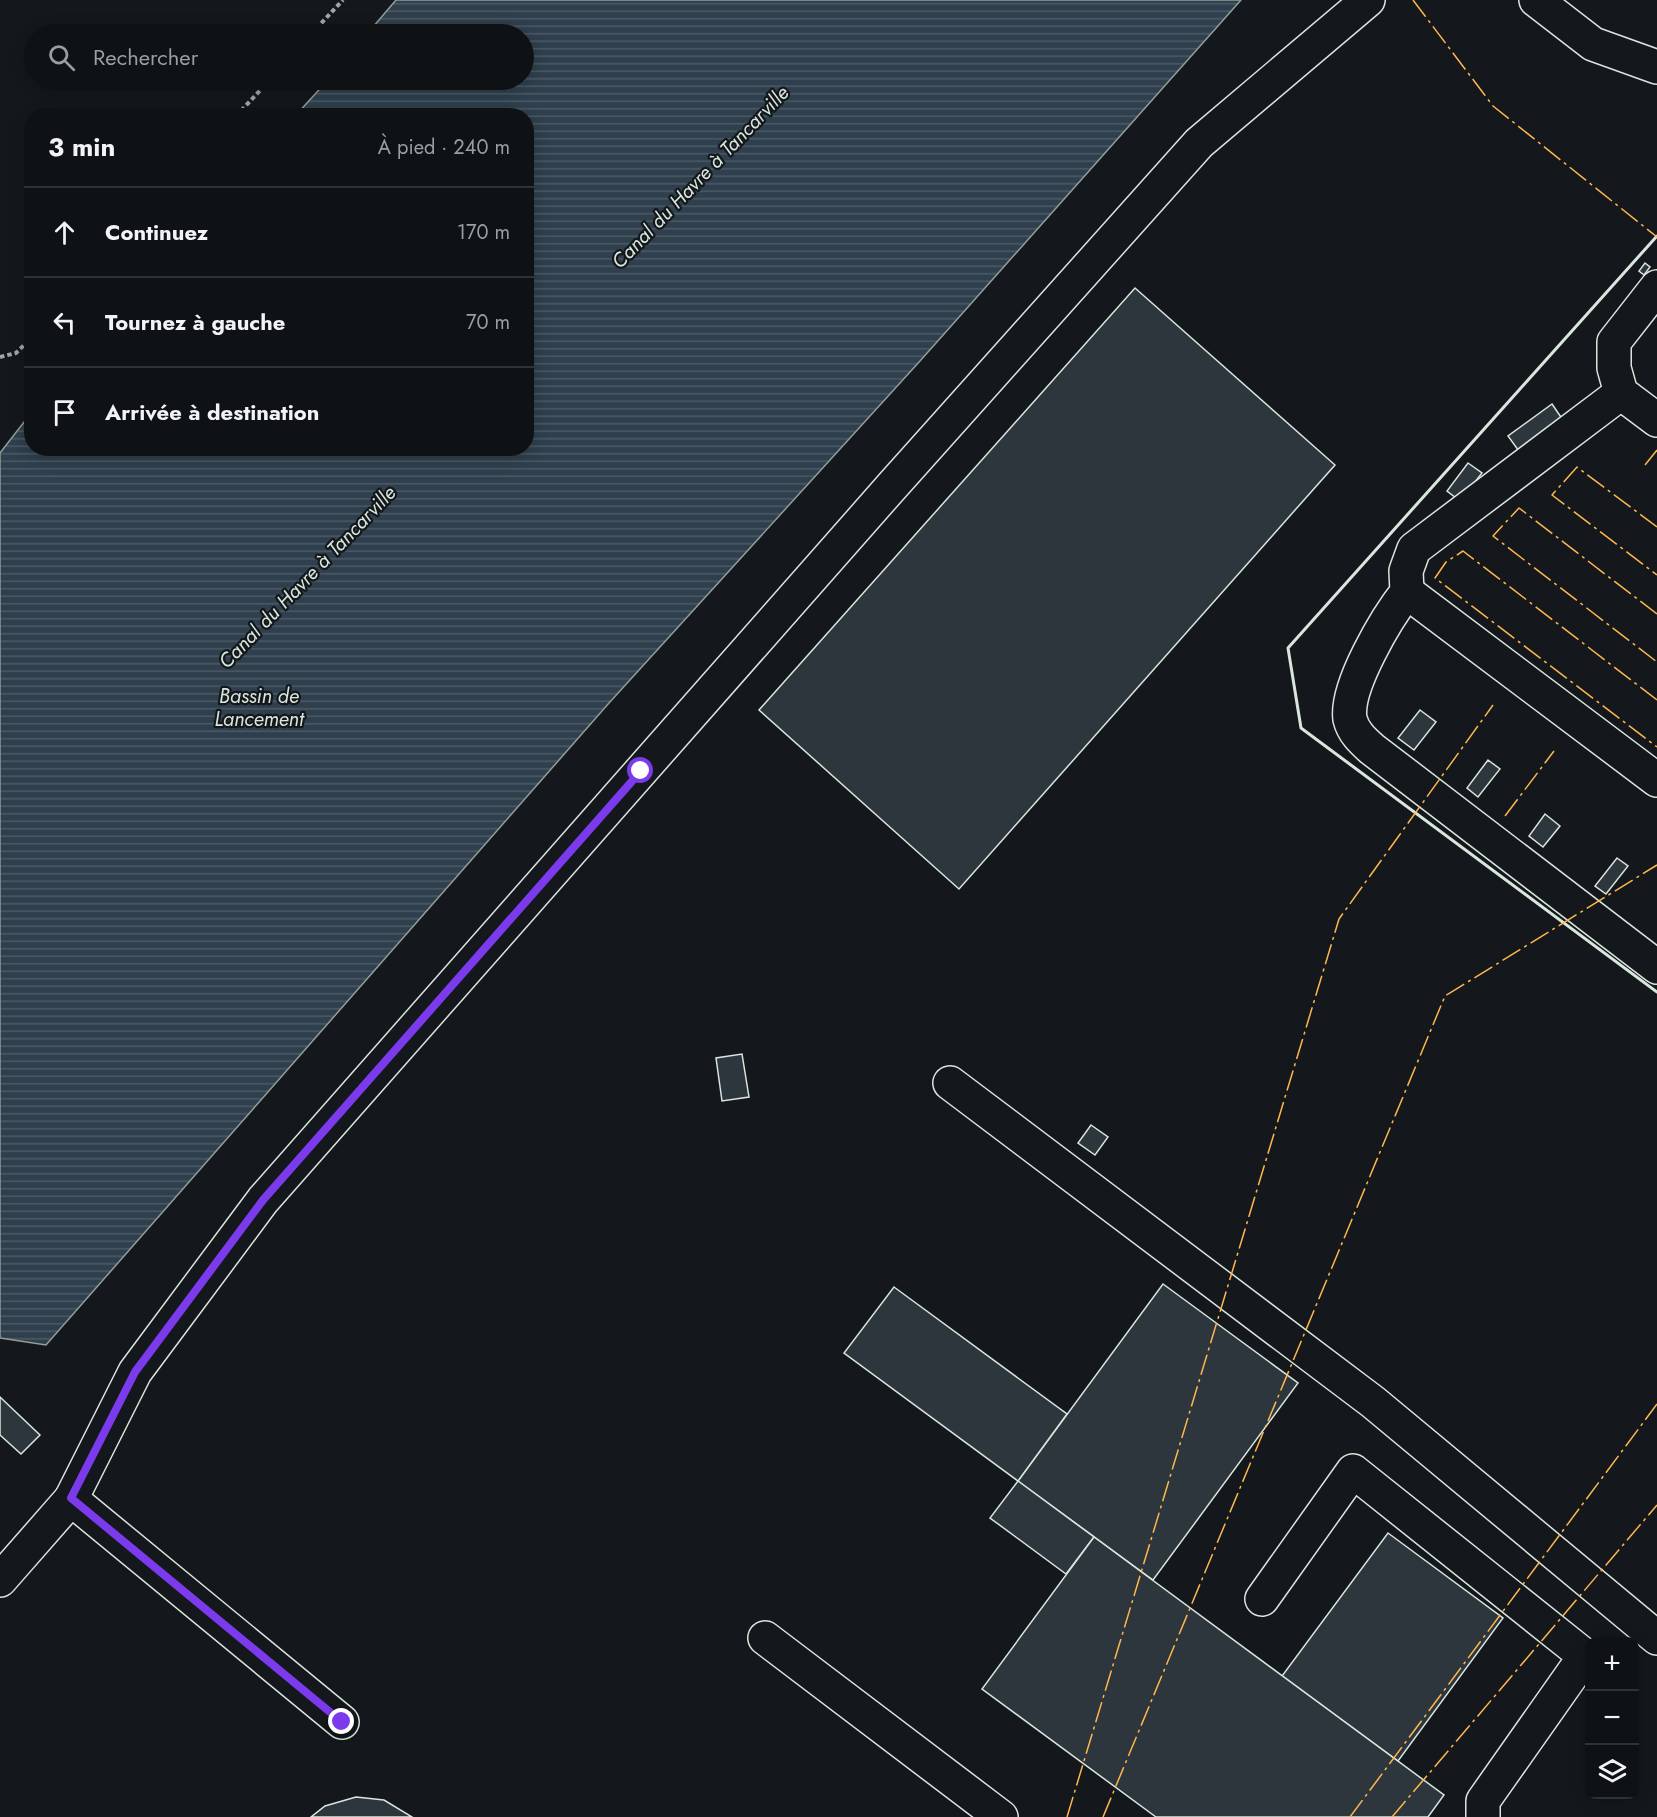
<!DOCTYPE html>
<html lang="fr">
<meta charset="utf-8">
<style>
body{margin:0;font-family:Jost,sans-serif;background:#181b1e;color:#f1f3f6}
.controls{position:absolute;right:18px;bottom:18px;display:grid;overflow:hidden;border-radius:12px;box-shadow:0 3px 15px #0003}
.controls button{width:54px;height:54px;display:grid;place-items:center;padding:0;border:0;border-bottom:2px solid #2f3234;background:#0f1215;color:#f1f3f6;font:30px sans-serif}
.stop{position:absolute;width:18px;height:18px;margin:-14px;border:4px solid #7c3aed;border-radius:50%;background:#fff}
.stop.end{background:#7c3aed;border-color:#fff;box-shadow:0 2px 6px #0008}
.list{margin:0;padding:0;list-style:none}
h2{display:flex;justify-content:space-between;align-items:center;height:78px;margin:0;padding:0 24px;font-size:26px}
h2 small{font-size:20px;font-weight:400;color:#9b9ea0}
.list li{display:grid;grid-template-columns:39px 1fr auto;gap:18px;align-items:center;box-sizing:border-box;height:90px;padding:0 24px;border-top:2px solid #2f3234}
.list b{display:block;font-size:22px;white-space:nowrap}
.list em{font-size:20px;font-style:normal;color:#9b9ea0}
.icon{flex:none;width:33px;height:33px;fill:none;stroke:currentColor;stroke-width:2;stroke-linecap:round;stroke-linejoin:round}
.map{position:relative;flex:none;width:1657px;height:1817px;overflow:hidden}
.search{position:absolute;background:#0f1215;box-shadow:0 3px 15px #0003;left:24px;top:24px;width:510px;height:66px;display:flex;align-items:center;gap:15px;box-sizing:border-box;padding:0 21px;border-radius:33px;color:#9b9ea0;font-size:22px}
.panel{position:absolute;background:#0f1215;box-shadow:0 3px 15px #0003;left:24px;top:108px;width:510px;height:348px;border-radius:24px}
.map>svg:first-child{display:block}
</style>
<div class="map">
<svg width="1657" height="1817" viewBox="0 0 1657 1817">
<defs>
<pattern id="water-rules" width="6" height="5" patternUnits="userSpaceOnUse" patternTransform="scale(1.5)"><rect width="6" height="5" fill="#2f3f4d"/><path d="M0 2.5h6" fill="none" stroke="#4c5b66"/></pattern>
</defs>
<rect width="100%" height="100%" fill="#14181c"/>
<polygon fill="url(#water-rules)" stroke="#939e99" stroke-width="1.5" points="396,0 1241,0 920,361 609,703 46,1345 0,1338 0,453 31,413 32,448 526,448 526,116 296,115 328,80 524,80 524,34 367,34"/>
<g fill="#2c363c" stroke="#d8e6dc" stroke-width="1.5">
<polygon points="1645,263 1650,267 1644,275 1639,271"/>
<polygon points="1135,288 1335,465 959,889 759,710"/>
<polygon points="1552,404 1565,423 1521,454 1508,436"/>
<polygon points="1468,463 1482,473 1460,501 1447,491"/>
<polygon points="1420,710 1436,722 1414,750 1398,738"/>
<polygon points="1488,760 1500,769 1478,797 1467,788"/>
<polygon points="1545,814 1560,826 1543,847 1529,836"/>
<polygon points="1617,858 1628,866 1606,894 1595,886"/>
<polygon points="742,1054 749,1097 722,1101 716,1058"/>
<polygon points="1091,1125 1108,1137 1095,1155 1078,1143"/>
<polygon points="1163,1284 1298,1383 1153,1580 1018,1481"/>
<polygon points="894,1287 1067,1414 1018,1481 844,1353"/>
<polygon points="0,1397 40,1435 21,1454 0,1435"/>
<polygon points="1018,1481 1094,1537 1066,1574 990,1518"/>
<polygon points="1388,1533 1503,1618 1398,1761 1282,1676"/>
<polygon points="1094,1537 1444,1795 1428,1817 1156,1817 982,1689"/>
<polygon points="356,1797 384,1800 412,1817 311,1817 325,1806"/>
</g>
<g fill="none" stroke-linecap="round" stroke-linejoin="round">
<g stroke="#d8e6dc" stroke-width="36">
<g id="minor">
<polyline points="1536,0 1593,44 1657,67"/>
<polyline points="1657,287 1614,342 1614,368 1621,393 1657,420"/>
<path d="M 1621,393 L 1414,549 L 1406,571 L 1407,592 C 1387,617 1345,687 1350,719 C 1353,732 1363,741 1372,749 L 1657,967"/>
<polyline points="1407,592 1657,780"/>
<polyline points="950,1083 1373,1402 1657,1638"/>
<polyline points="0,1580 71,1499"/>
<polyline points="1262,1599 1353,1471 1585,1656 1483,1801 1483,1817"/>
<polyline points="765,1638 1001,1817"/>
<polyline points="342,1722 71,1499 135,1372 263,1200 893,485 1199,143 1368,0"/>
</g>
</g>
<g stroke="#9da8a2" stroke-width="4" stroke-dasharray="4.5 3" stroke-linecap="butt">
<polyline points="311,34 343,0"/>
<polyline points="236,116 270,80"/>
<polyline points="0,357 16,353 32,337"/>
</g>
<use href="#minor" stroke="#14181c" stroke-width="33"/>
<polyline stroke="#d8e6dc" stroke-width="3" points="1657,236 1288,648 1301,728 1657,992"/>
<g stroke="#ffb74d" stroke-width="1.5" stroke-dasharray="21 4.5 3 4.5" stroke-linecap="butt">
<polyline points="1413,0 1493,106 1657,237"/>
<polyline points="1645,465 1657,450"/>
<polyline points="1657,527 1577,467 1552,495 1657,575"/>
<polyline points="1657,614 1519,508 1493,536 1657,662"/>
<polyline points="1657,700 1463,551 1446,562 1435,578 1657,747"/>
<polyline points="1505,816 1554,751"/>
<polyline points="1067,1817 1339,919 1493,705"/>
<polyline points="1103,1817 1445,996 1657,865"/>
<polyline points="1350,1817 1657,1404"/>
<polyline points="1392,1817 1657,1505"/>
</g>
</g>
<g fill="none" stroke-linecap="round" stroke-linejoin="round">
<polyline stroke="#7c3aed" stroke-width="8" points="342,1722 71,1498 135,1372 263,1200 641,771"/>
</g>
<g text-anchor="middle" stroke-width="4.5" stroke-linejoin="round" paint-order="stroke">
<g font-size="20" font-style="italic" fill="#d8e6dc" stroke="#14181c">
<text transform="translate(700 177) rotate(-46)" y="7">Canal du Havre à Tancarville</text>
<text transform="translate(307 577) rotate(-46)" y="7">Canal du Havre à Tancarville</text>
<text x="259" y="703">Bassin de<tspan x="259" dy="23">Lancement</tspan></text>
</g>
</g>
</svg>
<div class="controls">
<button>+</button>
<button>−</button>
<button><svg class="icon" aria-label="layers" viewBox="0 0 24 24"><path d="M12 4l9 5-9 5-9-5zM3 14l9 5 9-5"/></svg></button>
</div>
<div class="stop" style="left:641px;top:771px"></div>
<div class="stop end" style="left:342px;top:1722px"></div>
<div class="search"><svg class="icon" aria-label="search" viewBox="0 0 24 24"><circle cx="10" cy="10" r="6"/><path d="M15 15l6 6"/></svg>Rechercher</div>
<section class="panel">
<h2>3 min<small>À pied · 240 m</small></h2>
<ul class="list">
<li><svg class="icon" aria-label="ahead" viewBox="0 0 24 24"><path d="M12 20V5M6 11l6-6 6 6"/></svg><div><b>Continuez</b></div><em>170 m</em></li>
<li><svg class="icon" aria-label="left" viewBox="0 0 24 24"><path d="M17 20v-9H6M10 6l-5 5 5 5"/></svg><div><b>Tournez à gauche</b></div><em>70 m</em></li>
<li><svg class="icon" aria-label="arrive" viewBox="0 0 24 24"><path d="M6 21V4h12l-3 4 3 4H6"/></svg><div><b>Arrivée à destination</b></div></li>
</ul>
</section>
</div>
